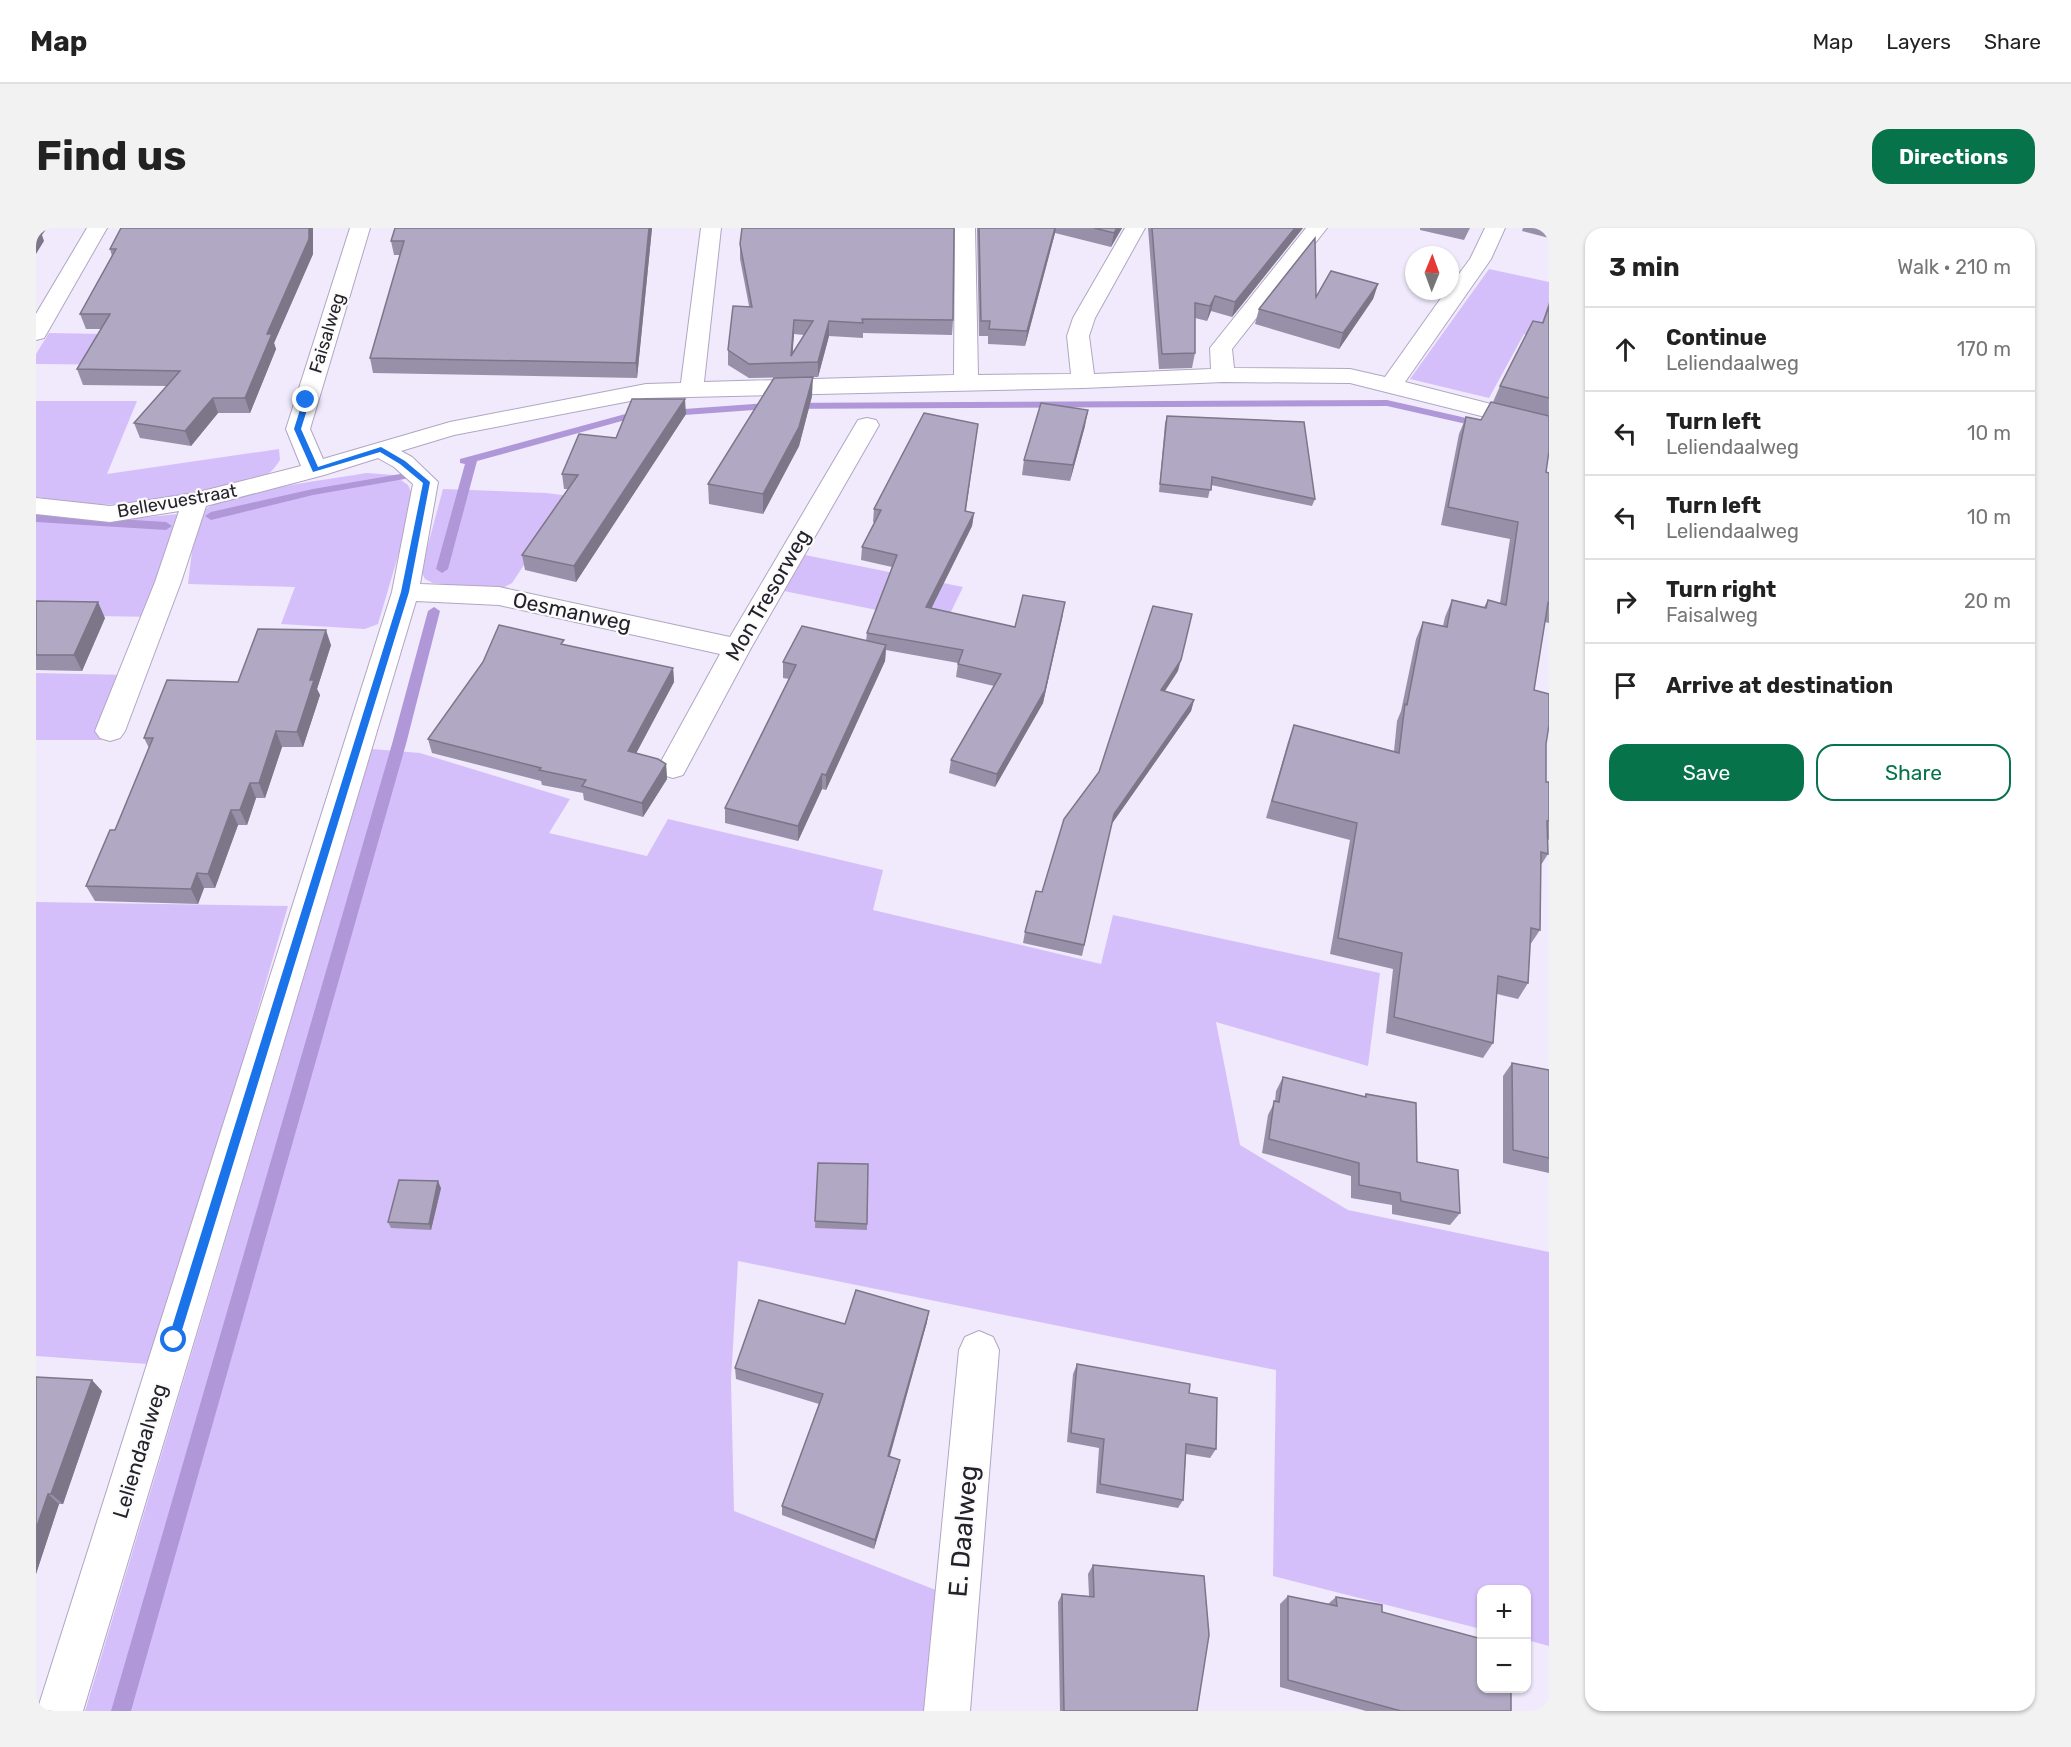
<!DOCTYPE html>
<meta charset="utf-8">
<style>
body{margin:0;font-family:Rubik,sans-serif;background:#f2f2f2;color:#222}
.controls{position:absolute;right:18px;bottom:18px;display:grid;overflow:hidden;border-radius:12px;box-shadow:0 2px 4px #0004}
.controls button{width:54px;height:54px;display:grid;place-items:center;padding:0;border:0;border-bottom:2px solid #e0e0e0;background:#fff;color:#222;font:30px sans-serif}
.compass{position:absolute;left:1369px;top:18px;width:54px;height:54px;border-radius:50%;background:#fff;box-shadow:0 2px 4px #0004;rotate:1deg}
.stop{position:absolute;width:18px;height:18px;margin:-14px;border:4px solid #1a73e8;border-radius:50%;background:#fff}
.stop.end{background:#1a73e8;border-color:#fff;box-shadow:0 2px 6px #0008}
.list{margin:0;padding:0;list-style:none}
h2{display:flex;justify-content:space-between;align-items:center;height:78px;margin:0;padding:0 24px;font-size:26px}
h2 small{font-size:20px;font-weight:400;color:#767676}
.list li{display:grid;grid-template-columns:39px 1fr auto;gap:18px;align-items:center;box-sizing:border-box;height:84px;padding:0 24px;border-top:2px solid #e0e0e0}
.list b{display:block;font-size:22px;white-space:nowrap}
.list p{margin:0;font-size:20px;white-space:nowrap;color:#767676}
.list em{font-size:20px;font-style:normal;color:#767676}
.actions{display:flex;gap:12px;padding:18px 24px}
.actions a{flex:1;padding:14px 0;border:2px solid #06734b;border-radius:18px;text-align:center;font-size:21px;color:#06734b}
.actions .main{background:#06734b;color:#fff}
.icon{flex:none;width:33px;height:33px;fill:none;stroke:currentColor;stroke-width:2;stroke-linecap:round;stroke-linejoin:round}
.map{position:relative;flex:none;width:1513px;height:1483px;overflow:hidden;border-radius:18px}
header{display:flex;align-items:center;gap:36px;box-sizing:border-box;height:84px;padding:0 30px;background:#fff;border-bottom:2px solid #e0e0e0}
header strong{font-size:28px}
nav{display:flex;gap:33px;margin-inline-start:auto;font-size:21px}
.intro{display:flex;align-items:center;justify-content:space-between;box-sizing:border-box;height:144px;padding:0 36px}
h1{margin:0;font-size:42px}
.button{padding:15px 27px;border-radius:18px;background:#06734b;color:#fff;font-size:21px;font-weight:700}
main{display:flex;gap:36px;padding:0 36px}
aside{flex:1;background:#fff;border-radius:18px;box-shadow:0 2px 4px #0004}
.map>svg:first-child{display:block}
</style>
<header>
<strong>Map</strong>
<nav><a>Map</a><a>Layers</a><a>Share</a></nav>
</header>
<div class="intro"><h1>Find us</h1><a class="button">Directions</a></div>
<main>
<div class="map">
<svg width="1513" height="1483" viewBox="0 0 1513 1483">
<rect width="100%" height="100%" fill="#f0eafc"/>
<g fill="#d5bffa">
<polygon points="1453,41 1513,54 1513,113 1488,106 1453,170 1374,151"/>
<polygon points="13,105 126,107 111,137 0,136 0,126"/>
<path d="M 0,173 L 101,173 L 71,246 L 243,221 L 244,232 C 239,240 233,247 224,250 C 182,266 90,280 46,276 C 30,275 15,271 0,269 Z"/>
<path d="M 331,245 L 358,247 L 372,257 L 377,268 L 374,287 L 342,396 L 329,401 L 245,396 L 259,359 L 152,356 C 155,336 157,300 167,284 C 179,265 303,250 331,245 Z"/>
<polygon points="407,261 510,265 534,268 476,355 463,362 397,355 389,351 385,343"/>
<polygon points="0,286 78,292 143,286 119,389 0,387"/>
<polygon points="769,327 927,359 909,396 748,363"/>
<polygon points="0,445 93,447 65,512 0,512"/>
<polygon points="336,521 384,525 534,571 513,605 611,628 632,591 847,642 837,682 1065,736 1077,687 1344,745 1332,838 1180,794 1204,917 1312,982 1513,1024 1513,1418 1491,1412 1490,1362 1446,1362 1445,1401 1237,1348 1240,1142 702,1033 695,1152 698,1283 910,1366 925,1483 49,1483"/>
<polygon points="0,674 252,678 182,919 111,1136 0,1128"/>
</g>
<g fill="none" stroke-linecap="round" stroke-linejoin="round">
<g fill="#b097d8" fill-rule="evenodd">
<polygon points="1351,172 1448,194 1453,197 1448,200 1351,178 731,181 593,191 441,233 412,341 406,345 400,341 429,236 424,235 424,231 593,185 731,175"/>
<polygon points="376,244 382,247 380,249 277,267 175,292 169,288 175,284 277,261"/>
<polygon points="0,286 130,294 136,298 130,302 0,294"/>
<polygon points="398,379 404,383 370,516 95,1483 75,1483 356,516 392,383"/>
</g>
<g stroke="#b0a6c2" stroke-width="2">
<g id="minor">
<polygon points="51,0 71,0 11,105 8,110 0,112 0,86"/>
<polygon points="314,0 334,0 274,201 287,231 414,194 610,156 645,155 665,0 685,0 668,154 918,147 919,0 939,0 942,147 1035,146 1031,108 1037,90 1089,0 1109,0 1059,90 1053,108 1058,146 1175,141 1174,120 1270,0 1291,0 1196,121 1198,140 1314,141 1349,149 1410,63 1414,63 1414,58 1434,31 1449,0 1469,0 1455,31 1369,154 1513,191 1513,205 1314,155 1187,154 1047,160 610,170 418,207 365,223 376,229 402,254 384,356 463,359 694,409 822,192 831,190 840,192 843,197 715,420 647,547 637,550 627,547 622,539 684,426 463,377 380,373 47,1483 1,1483 356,364 377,256 358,239 342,230 288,247 170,278 145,354 89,503 84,510 74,513 64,510 59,503 119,354 143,283 74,294 0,286 0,270 74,278 159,265 265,238 250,201"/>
<polygon points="943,1103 957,1109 963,1122 934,1483 888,1483 923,1122 929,1109"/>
</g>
</g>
<use href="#minor" fill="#fff" fill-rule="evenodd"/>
</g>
<g fill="#9890a8" fill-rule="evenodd">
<polygon points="359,0 616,0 601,150 337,145 334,130 364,27 358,27 355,13"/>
<polygon points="941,0 1086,0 1075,19 1019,5 989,118 952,116 952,108 943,108"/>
<polygon points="1112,0 1267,0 1196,89 1175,83 1171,93 1159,90 1159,125 1156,140 1123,141"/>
<polygon points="1384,0 1434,0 1428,12 1384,2"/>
<polygon points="1487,0 1513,0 1513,10 1486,3"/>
<path d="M 704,16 L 917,92 L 916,107 L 827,105 L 827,110 L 793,108 L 782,149 L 713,150 L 692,137 L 692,122 L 713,78 L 704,31 ZM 758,106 L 768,107 L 756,125 Z"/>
<polygon points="74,21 277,26 238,115 240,121 214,185 182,185 155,218 104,210 98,195 131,158 47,157 41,141 65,101 50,101 44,86 76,28"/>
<polygon points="1342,56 1337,71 1303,121 1219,96 1223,81"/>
<polygon points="1513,74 1513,187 1510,244 1513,245 1513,395 1509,394 1498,462 1510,516 1510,554 1513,554 1513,612 1511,611 1512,626 1505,637 1504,702 1494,717 1492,755 1482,771 1461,766 1457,815 1447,830 1350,805 1357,741 1294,726 1314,612 1230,590 1252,514 1258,497 1358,523 1361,493 1365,483 1380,411 1387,394 1407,398 1409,389 1416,372 1448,379 1452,372 1464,375 1474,311 1405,297 1423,206 1430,189 1445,192 1457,174 1464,158 1506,95"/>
<polygon points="776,168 763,218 727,286 673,276 672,256"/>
<polygon points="650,186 540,354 489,342 486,327 532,261 528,261 526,246 580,210"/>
<polygon points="1131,188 1279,271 1276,278 1175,257 1172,270 1123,264 1129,195"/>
<polygon points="942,196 930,283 938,285 936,298 895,381 979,399 1027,387 1007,475 959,559 913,545 915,532 958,458 920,449 922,435 850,422 849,433 790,562 786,561 762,613 689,595 689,580 753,451 747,450 747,434 830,413 831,405 856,339 825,332 826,319 839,295 837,294 838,281"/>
<polygon points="1049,198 1034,253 986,247 988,232"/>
<polygon points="0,373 69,390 46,443 0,442"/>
<polygon points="295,417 281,461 284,467 267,519 246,519 229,570 220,570 211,597 202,597 179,660 168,660 162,676 59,673 50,658 79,602 113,520 108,510"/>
<polygon points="529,417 637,440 638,454 600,525 630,536 631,551 607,589 548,572 547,565 506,557 505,553 396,525 392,511"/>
<polygon points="1142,443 1129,463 1158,472 1155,483 1075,597 1046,728 987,715 989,704 1006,664 1028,591"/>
<polygon points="1476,835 1513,842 1513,945 1467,935 1467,848"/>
<polygon points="1247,849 1328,869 1330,866 1381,934 1424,985 1414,997 1356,986 1356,977 1315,970 1315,948 1226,925 1232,887 1239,873 1240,863"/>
<polygon points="782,935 831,996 831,1002 779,1000"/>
<polygon points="405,960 395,1002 355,1000 352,994"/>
<polygon points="891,1094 854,1228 862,1241 838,1321 746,1287 746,1278 783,1176 700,1151 699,1140 809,1096"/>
<polygon points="1041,1136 1153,1165 1180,1221 1174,1230 1150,1226 1147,1272 1142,1280 1060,1265 1063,1220 1031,1214 1037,1146"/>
<polygon points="0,1149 66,1163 27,1276 23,1276 0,1346"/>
<polygon points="1057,1337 1161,1483 1024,1483 1022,1374 1026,1366 1053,1368 1052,1346"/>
<polygon points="1252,1368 1292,1376 1300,1369 1346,1384 1475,1483 1330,1483 1244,1459 1244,1376"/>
</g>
<g fill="#7c7688">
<polygon points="0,0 11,0 6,7 8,13 0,26"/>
<polygon points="273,0 277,0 277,26 238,115 240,121 214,185 209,170 231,106"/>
<polygon points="613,0 616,0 601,150 600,135"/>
<polygon points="1019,0 1020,0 1019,5 989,118 991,103"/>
<polygon points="1081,0 1086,0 1075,19 1078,5"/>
<polygon points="1259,0 1267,0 1196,89 1199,74"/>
<polygon points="1342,56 1337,71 1303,121 1307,105"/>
<polygon points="1179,68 1175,83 1171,93 1174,78"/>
<polygon points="758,92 758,106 756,134 755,128"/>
<polygon points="793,93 793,108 782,149 782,134"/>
<polygon points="777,149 776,168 763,218 727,286 727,266"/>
<polygon points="177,170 182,185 155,218 149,203"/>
<polygon points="649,171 650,186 540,354 538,338"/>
<polygon points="1052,182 1049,198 1034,253 1037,237"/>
<polygon points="938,285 936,298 889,393 890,379"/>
<polygon points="62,374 69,390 46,443 38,427"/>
<polygon points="1029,374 1007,475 959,559 961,546"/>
<polygon points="290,402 295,417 281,461 284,467 267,519 261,504 274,452"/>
<polygon points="850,417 849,433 790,562 790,547"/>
<polygon points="1145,432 1142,443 1122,473 1125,462"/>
<polygon points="637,440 638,454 594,537 592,523"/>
<polygon points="1158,472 1155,483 1075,597 1078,586"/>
<polygon points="240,503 246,519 229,570 223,555"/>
<polygon points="630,536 631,551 607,589 606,575"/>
<polygon points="786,546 786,561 762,613 762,598"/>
<polygon points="214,555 220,570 211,597 204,582"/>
<polygon points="195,582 202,597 179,660 172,646"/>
<polygon points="161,645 168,660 162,676 155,661"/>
<polygon points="402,953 405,960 395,1002 393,996"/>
<polygon points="893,1083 891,1094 851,1237 852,1228"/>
<polygon points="56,1152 66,1163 27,1276 15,1266"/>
<polygon points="864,1232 862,1241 838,1321 839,1312"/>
<polygon points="12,1266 23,1276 0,1346 0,1301"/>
</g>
<g fill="#b1a8c3" stroke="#7c7688" stroke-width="1.5" fill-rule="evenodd">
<polygon points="85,0 273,0 273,11 231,106 236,106 209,170 177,170 149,203 98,195 144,143 41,141 74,86 44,86 80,21 74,21"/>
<polygon points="359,0 613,0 600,135 334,130 368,13 355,13"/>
<path d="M 706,0 L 918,0 L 917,92 L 826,91 L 827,95 L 793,93 L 782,134 L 713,136 L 692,122 L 697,78 L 716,79 L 704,16 ZM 758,92 L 777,93 L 755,128 Z"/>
<polygon points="943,0 1019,0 991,103 953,101 954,93 945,93"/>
<polygon points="1058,0 1081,0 1078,5"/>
<polygon points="1116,0 1259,0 1199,74 1179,68 1174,78 1159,75 1159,125 1126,126"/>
<polygon points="1279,10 1280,69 1295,43 1342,56 1307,105 1223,81"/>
<polygon points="1513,78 1513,170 1464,158 1497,93 1507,95"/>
<polygon points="777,149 763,199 727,266 672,256 738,150"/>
<polygon points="596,171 649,171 538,338 486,327 542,247 526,246 543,206 580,210"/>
<polygon points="1455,174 1513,188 1513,223 1510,244 1513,245 1513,376 1512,375 1498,462 1513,466 1513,497 1510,516 1510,554 1513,554 1513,593 1511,593 1512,626 1505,624 1504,702 1495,700 1492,755 1462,748 1457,815 1358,789 1366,725 1302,710 1321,595 1236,573 1258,497 1363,525 1369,476 1371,477 1387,394 1411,399 1416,372 1450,380 1452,372 1470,377 1482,294 1412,279 1430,189 1445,192"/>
<polygon points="1005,175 1052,182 1037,237 988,232"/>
<polygon points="888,185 942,196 929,283 938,285 890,379 979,399 987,367 1029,374 1009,462 961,546 915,532 965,446 922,436 927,422 831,405 861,327 826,319 845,282 838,281"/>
<polygon points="1131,188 1268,194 1279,271 1176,249 1175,262 1124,256"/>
<polygon points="0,373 62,374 38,427 0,427"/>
<polygon points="1117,378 1156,386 1145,432 1125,462 1158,472 1078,586 1048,717 989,704 1000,663 1006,664 1028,591 1063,544"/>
<polygon points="463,397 528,412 525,416 637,440 592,523 622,531 630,536 606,575 546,558 550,552 503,542 505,540 392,511 447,434"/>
<polygon points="766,398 850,417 790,547 786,546 762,598 689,580 760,437 747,434"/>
<polygon points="222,401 290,402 274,452 278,452 261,504 240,503 223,555 214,555 204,582 195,582 172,646 161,645 155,661 50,658 74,602 79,602 117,510 108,510 131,452 202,454"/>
<polygon points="1476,835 1513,842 1513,930 1477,922"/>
<polygon points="1247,849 1330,869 1330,866 1380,875 1381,934 1422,942 1424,985 1365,973 1364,965 1323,957 1323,935 1233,911 1238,873 1243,874"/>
<polygon points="782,935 832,936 831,996 779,993"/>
<polygon points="363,952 402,953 393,996 352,994"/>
<polygon points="820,1062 893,1083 852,1228 864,1232 839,1312 746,1278 787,1166 699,1140 723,1072 809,1096"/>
<polygon points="1041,1136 1154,1156 1153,1165 1181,1170 1180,1221 1150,1216 1147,1272 1064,1256 1068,1211 1035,1205"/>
<polygon points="0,1149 56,1152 15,1266 12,1266 0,1301"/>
<polygon points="1057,1337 1168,1348 1173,1407 1161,1483 1028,1483 1026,1366 1058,1369"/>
<polygon points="1252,1368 1301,1378 1300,1369 1346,1377 1346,1384 1446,1411 1446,1461 1475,1461 1475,1483 1365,1483 1252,1452"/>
</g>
<polygon fill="#1a73e8" points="270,170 274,172 265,201 282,239 345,219 369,233 394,254 373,364 143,1112 138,1117 132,1112 365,364 387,255 364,236 344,224 277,244 258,201 267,172"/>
<g text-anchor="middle" stroke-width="4.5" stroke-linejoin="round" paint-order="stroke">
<g font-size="18" fill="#25212b" stroke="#fbfbfb">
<text transform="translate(291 105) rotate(-73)" y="6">Faisalweg</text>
<text transform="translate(141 273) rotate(-10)" y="6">Bellevuestraat</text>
</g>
<g font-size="21" fill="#25212b" stroke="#fbfbfb">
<text transform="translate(732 367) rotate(-60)" y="7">Mon Tresorweg</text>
<text transform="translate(536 384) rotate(12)" y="7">Oesmanweg</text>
<text transform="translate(104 1223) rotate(-73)" y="7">Leliendaalweg</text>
</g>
<g font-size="26" fill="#25212b" stroke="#fbfbfb">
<text transform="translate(927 1303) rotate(-85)" y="9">E. Daalweg</text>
</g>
</g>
</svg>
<div class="controls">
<button>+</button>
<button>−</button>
</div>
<svg class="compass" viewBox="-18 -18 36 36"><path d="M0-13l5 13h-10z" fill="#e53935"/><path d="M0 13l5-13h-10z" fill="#767676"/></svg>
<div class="stop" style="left:138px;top:1112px"></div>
<div class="stop end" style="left:270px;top:172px"></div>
</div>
<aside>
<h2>3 min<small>Walk · 210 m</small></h2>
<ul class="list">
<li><svg class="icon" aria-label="ahead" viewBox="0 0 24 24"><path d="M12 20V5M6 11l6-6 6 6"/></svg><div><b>Continue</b><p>Leliendaalweg</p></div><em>170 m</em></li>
<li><svg class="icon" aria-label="left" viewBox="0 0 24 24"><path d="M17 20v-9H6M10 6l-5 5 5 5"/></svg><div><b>Turn left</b><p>Leliendaalweg</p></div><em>10 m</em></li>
<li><svg class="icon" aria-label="left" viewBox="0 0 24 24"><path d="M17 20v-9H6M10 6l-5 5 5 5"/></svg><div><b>Turn left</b><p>Leliendaalweg</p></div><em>10 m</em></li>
<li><svg class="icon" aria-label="right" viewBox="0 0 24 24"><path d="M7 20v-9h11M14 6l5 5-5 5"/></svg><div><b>Turn right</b><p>Faisalweg</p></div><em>20 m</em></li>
<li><svg class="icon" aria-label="arrive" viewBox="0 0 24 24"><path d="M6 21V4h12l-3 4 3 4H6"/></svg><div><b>Arrive at destination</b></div></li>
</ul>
<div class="actions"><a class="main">Save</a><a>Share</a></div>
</aside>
</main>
